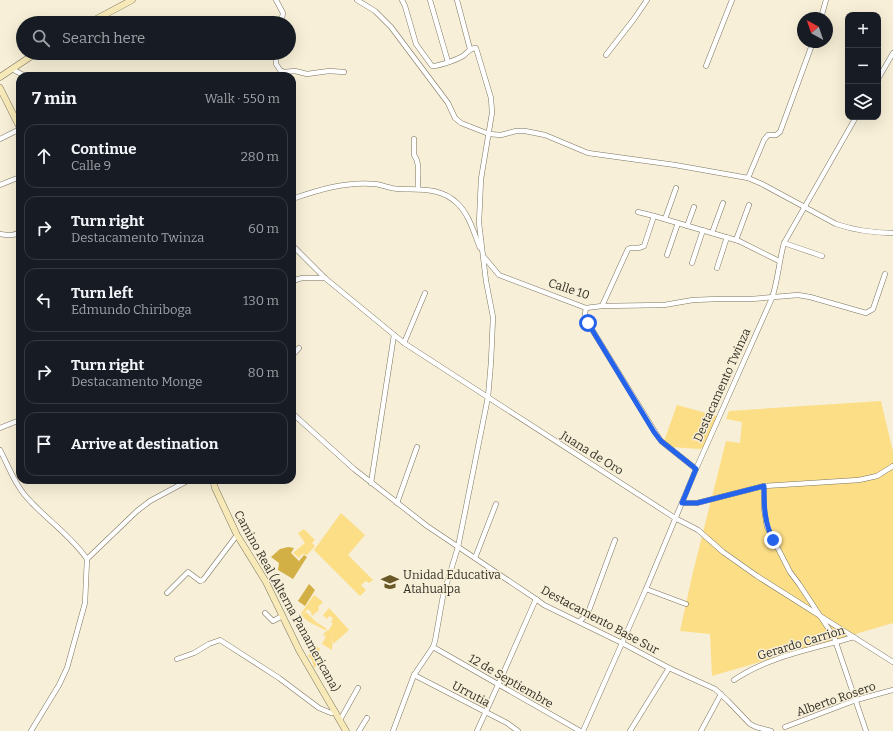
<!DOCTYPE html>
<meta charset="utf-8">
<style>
body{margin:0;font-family:Bitter,serif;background:#242831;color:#f1f3f6}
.controls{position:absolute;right:12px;top:12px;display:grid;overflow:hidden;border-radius:8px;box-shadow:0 4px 16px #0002}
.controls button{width:36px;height:36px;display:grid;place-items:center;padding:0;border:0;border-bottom:1px solid #363941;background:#171b24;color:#f1f3f6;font:20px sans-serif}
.compass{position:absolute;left:797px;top:12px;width:36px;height:36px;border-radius:50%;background:#171b24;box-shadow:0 4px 16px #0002;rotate:320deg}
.stop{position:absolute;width:12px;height:12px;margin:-9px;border:3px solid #2563eb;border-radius:50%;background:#fff}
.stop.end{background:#2563eb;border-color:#fff;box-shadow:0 1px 4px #0008}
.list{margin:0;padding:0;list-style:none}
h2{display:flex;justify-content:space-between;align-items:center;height:52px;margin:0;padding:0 16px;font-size:17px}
h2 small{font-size:13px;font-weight:400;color:#9ea1a6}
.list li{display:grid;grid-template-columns:26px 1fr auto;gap:12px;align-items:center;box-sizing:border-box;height:64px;margin:0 8px 8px;padding:0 8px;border:1px solid #363941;border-radius:12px}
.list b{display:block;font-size:15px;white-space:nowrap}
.list p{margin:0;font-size:13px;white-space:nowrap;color:#9ea1a6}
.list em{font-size:13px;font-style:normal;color:#9ea1a6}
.icon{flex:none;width:22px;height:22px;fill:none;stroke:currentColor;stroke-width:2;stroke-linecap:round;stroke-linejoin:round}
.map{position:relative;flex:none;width:893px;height:731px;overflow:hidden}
.search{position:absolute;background:#171b24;box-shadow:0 4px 16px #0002;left:16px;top:16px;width:280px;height:44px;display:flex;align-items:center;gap:10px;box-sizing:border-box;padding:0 14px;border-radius:22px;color:#9ea1a6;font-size:15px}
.panel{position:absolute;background:#171b24;box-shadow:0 4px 16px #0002;left:16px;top:72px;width:280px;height:412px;border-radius:12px}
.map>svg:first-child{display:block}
</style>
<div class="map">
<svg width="893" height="731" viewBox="0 0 893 731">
<rect width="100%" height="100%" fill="#f7efd7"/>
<g fill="#fcde86">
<polygon points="881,401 893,452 893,623 712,676 710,634 680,631 693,572 726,441 740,443 742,422 726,419 729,411"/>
<polygon points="677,405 717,416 704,447 700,449 671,447 664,441"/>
<polygon points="341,513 365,535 348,555 373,580 369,583 366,581 361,585 366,590 360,596 314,550"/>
<polygon points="304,529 315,540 312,543 315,546 307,555 302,554 299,558 293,553 305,543 298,533"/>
<polygon points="314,595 323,602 318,607 319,610 312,616 311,612 308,609 295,622"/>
<polygon points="329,608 349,630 333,644 333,634 332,650 322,644 326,636 323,635 326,631 329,630 333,623 331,623 333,618 329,616 327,619 323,615"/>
<polygon points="306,612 316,622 327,629 325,630 309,622 302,616"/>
<polygon points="316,646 320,649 316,656 321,660 314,668 312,660 308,656"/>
</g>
<g fill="#d3b046">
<polygon points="288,547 294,548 291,553 299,561 304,555 307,557 293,579 278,570 279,563 271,557 280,549"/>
<polygon points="309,584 315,590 305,606 298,601"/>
</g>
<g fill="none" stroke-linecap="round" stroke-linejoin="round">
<g stroke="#7c7560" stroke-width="5.5">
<g id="street">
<polyline points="276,0 283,13 281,23"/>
<path d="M 357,0 L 375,11 L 391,27 L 448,103 L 455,118 L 461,123 L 489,134 L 501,135 L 516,131 L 525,131 L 545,135 L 588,153 L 675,165 L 748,178 L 762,184 L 836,224 C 854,230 874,233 893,233"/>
<polyline points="430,0 448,62"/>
<polyline points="457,0 470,49"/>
<polyline points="821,18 826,0"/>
<polyline points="276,53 276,64 280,70 284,72 295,71 307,74 329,71 344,72"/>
<polyline points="606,55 634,19 647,0"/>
<polyline points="706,66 732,0"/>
<polyline points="12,69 25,76"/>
<polyline points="878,79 893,53"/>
<polyline points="0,139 20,129"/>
<path d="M 414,139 L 414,155 C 421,164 417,178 418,189"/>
<polyline points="748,178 764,140 768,135 776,135 780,132 813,42"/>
<polyline points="0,185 20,177"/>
<path d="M 292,199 C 318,190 347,181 375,184 C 383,185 391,189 399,189 C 420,190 440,187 457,203 C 469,214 474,233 480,248"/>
<polyline points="638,212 654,216 739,241 779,261"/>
<polyline points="665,219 676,188"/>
<polyline points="687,226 694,207"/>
<polyline points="712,233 723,203"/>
<path d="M 0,234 C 8,235 14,237 20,231"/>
<polyline points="736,240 749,205"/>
<polyline points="784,243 822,256"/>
<polyline points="292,245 325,278 404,343 675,518 698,530 723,552 757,576 893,662"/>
<polyline points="667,255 678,223"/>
<polyline points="484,257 499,275 586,308 602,306 664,305 693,300 718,299 751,299 798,295 810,297 866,313 873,309 885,274"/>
<polyline points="692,263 703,230"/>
<polyline points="717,268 727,237"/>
<polyline points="292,281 302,278 325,278"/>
<path d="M 602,306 L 628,249 C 633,246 637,250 644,246 L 654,216"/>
<polyline points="586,308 585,314 588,323 655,432 661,441 696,469"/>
<polyline points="404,343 425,293"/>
<polyline points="292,356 299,348"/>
<polyline points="292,413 354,469 427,526 536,599 544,605 622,643 669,668 715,689 728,701 750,724 756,727 771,731"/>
<polyline points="0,428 20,420"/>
<path d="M 0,450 C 10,469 16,488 32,503 C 50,522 72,537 87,559"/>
<polyline points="371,483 394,335"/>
<polyline points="764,486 764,508 767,527 790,572 799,584 834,637 866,731"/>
<polyline points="397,503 417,447"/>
<polyline points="682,503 697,503 764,486 859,480 877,476 893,466"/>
<polyline points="475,558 496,504"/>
<polyline points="646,589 686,604"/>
<polyline points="167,593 188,572 200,581 203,580 237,535"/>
<polyline points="265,613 273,621 282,616"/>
<polyline points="580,621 588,613 615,540"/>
<polyline points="433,647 580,731"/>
<polyline points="177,659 194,653 209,644 220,640 279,678 319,708 331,713 336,712"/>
<polyline points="414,675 507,723 518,731"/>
<path d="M 734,680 C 769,656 814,649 854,637"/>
<polyline points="340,720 358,688"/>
<polyline points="785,727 856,700 893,690"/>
<polyline points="31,731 59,685 67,668 85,603 87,559 137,511 150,501 189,480"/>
<polyline points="359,731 367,718"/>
<path d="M 393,731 L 414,675 L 433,647 L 435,641 L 443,596 L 458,547 L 488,397 L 491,362 L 493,317 L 486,281 L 479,223 L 481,179 L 492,113 L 491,98 L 476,48 C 470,48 468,52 463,56 C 454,61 444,64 435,66 L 432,66 L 416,44 L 405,6 L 402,0"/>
<polyline points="477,731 498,685 536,599"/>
<path d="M 583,731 L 646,589 L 696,469 L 772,298 C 778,280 779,261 784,243 L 856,117"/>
<polyline points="630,731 669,668"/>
<polyline points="701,731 721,694"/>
</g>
</g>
<g stroke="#7c7560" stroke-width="7">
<g id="secondary">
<polyline points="89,23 132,0"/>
<polyline points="0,77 36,53"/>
<polyline points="0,88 20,128"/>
<polyline points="213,480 215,488 237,535 266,582 299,650 346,731"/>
</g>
</g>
<use href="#street" stroke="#fff" stroke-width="4.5"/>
<use href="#secondary" stroke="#f8eab8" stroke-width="6"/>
</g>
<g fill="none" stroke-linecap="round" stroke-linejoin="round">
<path stroke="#2563eb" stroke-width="5" d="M 588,323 L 654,432 L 661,441 L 696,469 L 682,503 L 697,503 L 764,486 C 764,506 764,521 773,540"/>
</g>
<defs>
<g id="school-bare" transform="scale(1.38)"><path d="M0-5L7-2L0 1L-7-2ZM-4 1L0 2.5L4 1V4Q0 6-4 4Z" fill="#695826" stroke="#f7efd7" stroke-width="2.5" paint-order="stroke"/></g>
</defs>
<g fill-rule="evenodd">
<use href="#school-bare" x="390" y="582"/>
</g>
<g text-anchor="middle" stroke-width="3" stroke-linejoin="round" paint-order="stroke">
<g font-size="12" fill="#333027" stroke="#f7efd7">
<text transform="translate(569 289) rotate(18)" y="4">Calle 10</text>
<text transform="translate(722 385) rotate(-66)" y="4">Destacamento Twinza</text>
<text transform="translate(592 453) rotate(32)" y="4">Juana de Oro</text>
<text transform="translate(287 601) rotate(61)" y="4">Camino Real (Alterna Panamericana)</text>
<text transform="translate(600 620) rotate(28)" y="4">Destacamento Base Sur</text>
<text transform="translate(801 643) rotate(-17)" y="4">Gerardo Carrion</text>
<text transform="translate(511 681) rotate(30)" y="4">12 de Septiembre</text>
<text transform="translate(471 694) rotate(28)" y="4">Urrutia</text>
<text transform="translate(836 699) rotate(-19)" y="4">Alberto Rosero</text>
</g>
<g font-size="12" fill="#333027" stroke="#f7efd7" text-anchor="start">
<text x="403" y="579">Unidad Educativa<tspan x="403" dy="14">Atahualpa</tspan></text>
</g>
</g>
</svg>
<div class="controls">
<button>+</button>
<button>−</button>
<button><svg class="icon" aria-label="layers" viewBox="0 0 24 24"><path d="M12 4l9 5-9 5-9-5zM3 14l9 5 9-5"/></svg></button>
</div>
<svg class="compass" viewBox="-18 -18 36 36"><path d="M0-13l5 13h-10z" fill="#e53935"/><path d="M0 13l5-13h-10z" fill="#9ea1a6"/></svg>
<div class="stop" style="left:588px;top:323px"></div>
<div class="stop end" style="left:773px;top:540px"></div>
<div class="search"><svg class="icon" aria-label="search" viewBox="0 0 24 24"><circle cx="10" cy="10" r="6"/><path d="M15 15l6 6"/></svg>Search here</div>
<section class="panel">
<h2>7 min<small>Walk · 550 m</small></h2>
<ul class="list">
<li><svg class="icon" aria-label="ahead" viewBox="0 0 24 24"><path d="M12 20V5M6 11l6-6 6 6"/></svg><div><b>Continue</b><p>Calle 9</p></div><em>280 m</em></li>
<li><svg class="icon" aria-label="right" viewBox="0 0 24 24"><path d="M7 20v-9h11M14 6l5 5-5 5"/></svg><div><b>Turn right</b><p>Destacamento Twinza</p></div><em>60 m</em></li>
<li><svg class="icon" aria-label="left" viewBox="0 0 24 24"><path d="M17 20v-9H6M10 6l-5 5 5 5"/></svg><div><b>Turn left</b><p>Edmundo Chiriboga</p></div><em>130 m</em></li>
<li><svg class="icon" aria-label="right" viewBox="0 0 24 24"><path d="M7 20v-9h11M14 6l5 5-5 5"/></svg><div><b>Turn right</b><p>Destacamento Monge</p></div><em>80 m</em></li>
<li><svg class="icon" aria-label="arrive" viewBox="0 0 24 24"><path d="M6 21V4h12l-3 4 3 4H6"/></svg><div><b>Arrive at destination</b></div></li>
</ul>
</section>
</div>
